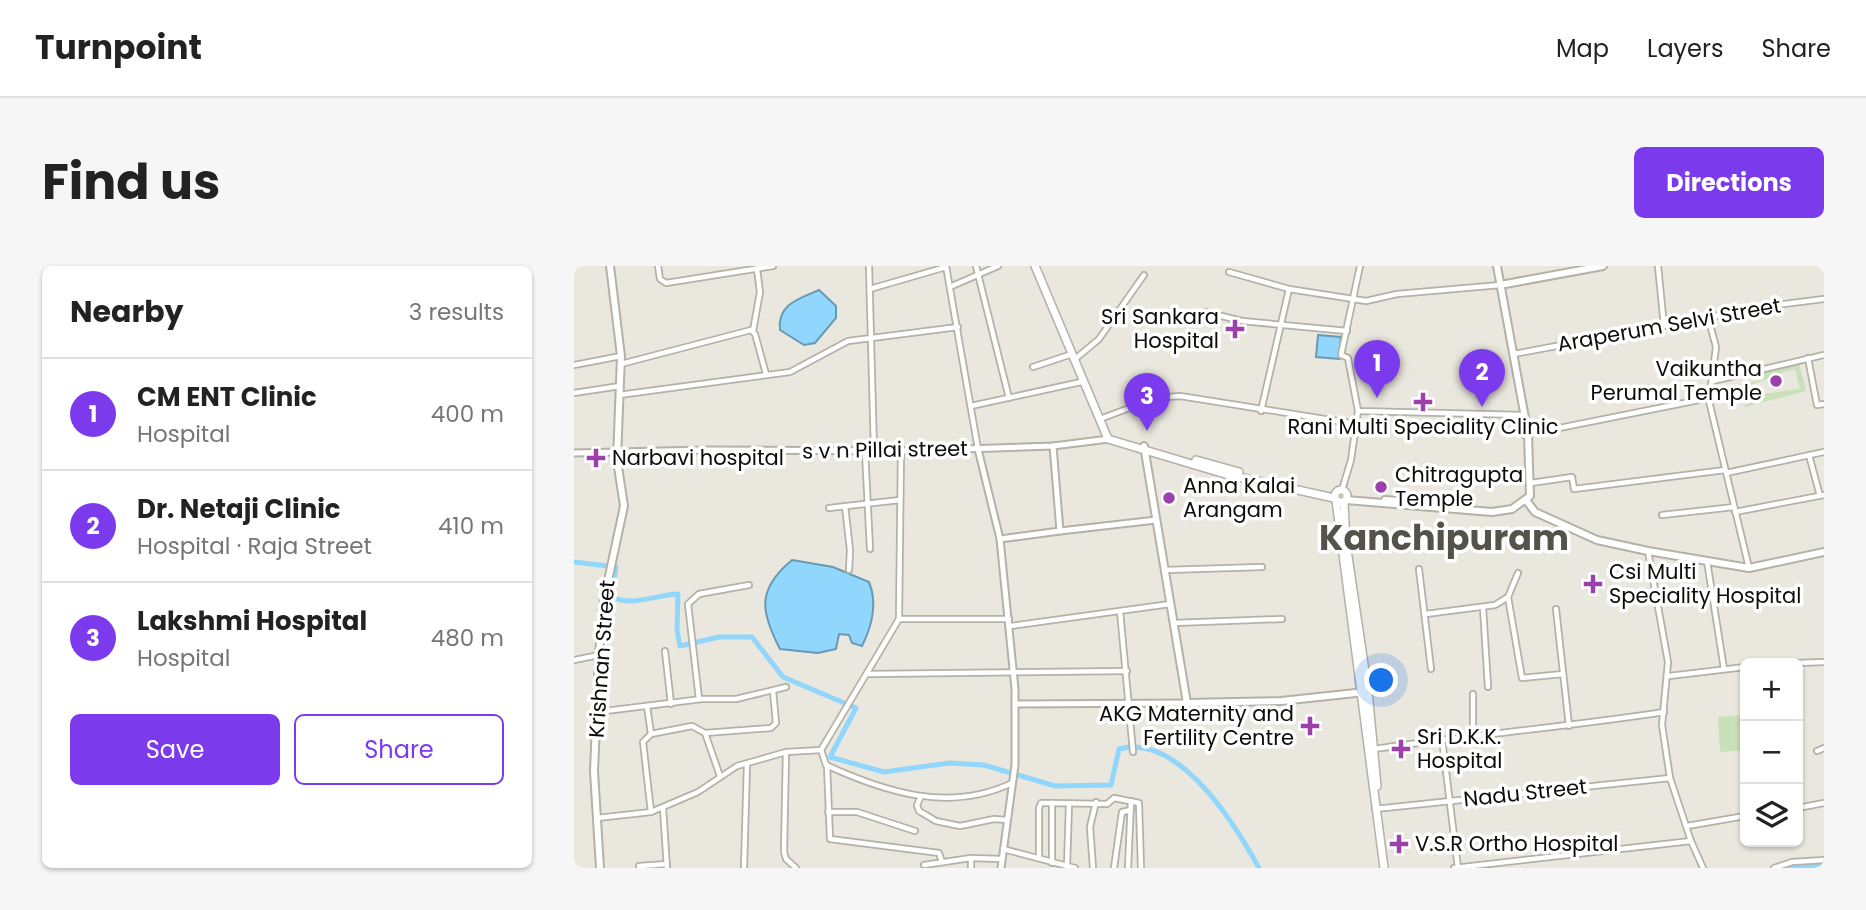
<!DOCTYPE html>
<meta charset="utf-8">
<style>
body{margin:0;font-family:Poppins,sans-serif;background:#f6f6f6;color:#222}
.controls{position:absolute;right:21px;bottom:21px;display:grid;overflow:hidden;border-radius:10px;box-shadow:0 2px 5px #0004}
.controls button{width:63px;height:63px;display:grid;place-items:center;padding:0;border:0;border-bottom:2px solid #e0e0e0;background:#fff;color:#222;font:35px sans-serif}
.you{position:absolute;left:808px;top:415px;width:24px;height:24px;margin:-18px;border:5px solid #fff;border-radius:50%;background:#1a73e8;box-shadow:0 0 0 10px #1a73e833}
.badge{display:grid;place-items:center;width:46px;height:46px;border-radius:50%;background:#7c3aed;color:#fff;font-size:23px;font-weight:700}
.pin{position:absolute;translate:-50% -58px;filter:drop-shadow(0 2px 4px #0008)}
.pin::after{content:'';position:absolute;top:37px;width:24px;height:21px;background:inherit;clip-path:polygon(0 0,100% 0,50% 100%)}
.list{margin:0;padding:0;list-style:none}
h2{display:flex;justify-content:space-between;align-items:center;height:91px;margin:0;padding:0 28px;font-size:30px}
h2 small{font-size:23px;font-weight:400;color:#767676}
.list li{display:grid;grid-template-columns:46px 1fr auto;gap:21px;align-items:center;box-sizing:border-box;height:112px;padding:0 28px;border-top:2px solid #e0e0e0}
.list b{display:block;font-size:26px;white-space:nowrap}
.list p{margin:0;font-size:23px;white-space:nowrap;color:#767676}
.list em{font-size:23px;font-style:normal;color:#767676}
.actions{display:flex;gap:14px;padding:21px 28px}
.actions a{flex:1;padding:16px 0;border:2px solid #7c3aed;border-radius:10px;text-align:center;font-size:24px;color:#7c3aed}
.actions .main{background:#7c3aed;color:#fff}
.icon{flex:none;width:38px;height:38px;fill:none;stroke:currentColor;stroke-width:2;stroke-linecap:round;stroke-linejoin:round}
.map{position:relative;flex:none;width:1250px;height:602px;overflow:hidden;border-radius:10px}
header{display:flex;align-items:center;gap:42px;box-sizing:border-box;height:98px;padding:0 35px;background:#fff;border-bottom:2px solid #e0e0e0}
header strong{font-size:33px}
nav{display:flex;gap:38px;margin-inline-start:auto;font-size:24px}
.intro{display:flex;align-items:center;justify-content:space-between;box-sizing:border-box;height:168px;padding:0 42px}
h1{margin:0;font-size:49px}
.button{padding:18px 32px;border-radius:10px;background:#7c3aed;color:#fff;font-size:24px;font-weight:700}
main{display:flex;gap:42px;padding:0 42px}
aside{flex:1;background:#fff;border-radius:10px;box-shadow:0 2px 5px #0004}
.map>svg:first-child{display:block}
</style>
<header>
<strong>Turnpoint</strong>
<nav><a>Map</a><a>Layers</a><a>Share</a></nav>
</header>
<div class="intro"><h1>Find us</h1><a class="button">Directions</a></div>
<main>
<aside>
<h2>Nearby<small>3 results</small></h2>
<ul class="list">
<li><span class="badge">1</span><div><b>CM ENT Clinic</b><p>Hospital</p></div><em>400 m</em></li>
<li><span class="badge">2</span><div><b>Dr. Netaji Clinic</b><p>Hospital · Raja Street</p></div><em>410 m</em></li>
<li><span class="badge">3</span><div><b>Lakshmi Hospital</b><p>Hospital</p></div><em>480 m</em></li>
</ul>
<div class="actions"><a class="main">Save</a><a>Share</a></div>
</aside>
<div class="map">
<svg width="1250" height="602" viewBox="0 0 1250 602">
<rect width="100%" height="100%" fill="#eae7de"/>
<g fill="#c9e1b8">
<path d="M 1225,97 L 1232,125 L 1171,141 L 1169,131 L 1226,123 L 1221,103 C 1200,108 1189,116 1166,122 L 1165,119 L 1186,114 L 1185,107 Z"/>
<polygon points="1171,449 1171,484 1146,486 1144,451"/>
</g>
<g fill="#91d6fc" stroke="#6999b3" stroke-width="2">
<path d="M 245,24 L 262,40 L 262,52 L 241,77 L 230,79 L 206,64 C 203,38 225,33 245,24 Z"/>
<polygon points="744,69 767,71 765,93 742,91"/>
<path d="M 218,294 L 259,301 L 295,316 C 304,338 298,360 288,380 L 278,377 L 275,369 L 265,368 L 262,383 L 244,387 L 206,383 C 186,345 183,323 218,294 Z"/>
</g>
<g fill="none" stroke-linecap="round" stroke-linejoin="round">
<g stroke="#91d6fc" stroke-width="5">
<path d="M 0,296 L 42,301 L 38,329 C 51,343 86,328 104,328 L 103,364 L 106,380 L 145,371 L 178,371 L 209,411 L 282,442 L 256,491 L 310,506 L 375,497 L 410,499 L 481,520 L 537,519 L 545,483 C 605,467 661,558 685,602"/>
<polyline points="1215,602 1250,598"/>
</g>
<g stroke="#b4b1a7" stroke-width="8">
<g id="minor">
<polyline points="84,0 86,13 92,17 199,0"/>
<polyline points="295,0 300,185"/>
<polyline points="372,0 404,183"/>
<polyline points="402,0 435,132"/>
<polyline points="786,0 767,89 774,92 784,145 950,149"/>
<polyline points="1084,0 1090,60"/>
<polyline points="655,6 715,23 792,35 823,28 926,19"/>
<polyline points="378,20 424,0"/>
<polyline points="296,23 372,1"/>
<polyline points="631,46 668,55 773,65"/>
<polyline points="1134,51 1142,81 1135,135 1175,302"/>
<polyline points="179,65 186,26 183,3"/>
<polyline points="940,88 1194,40 1250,33"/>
<polyline points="1234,92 1243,139 1250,138"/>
<polyline points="500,94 525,73 570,9"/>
<polyline points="47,98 177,64 181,68 192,108"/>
<polyline points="0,99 47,90"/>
<polyline points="459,101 498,88"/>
<polyline points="1139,115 1250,89"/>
<polyline points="0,127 46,120"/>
<polyline points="45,129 216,106 274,75 384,61"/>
<polyline points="397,140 507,116"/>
<polyline points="687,145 715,23"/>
<polyline points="526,153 582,132 606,130 782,158"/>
<polyline points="950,169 1135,132"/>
<polyline points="291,185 296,283"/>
<polyline points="1235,189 1246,230"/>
<polyline points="1152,207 1250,186"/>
<polyline points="957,217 998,211 1000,223 1151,204"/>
<polyline points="768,224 777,194 784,145"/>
<polyline points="271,240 276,284 275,304"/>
<polyline points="255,242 326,234"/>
<polyline points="1161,246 1250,229"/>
<polyline points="1088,249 1160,241"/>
<polyline points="1074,285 1094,396 1088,459 1096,512 1117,575 1129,602"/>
<polyline points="1133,295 1150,403"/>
<polyline points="845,303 857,403"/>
<polyline points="591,304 688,301"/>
<polyline points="934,331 948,412 989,408"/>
<polyline points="909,341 914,421"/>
<polyline points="982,343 995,460"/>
<polyline points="546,345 559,486"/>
<polyline points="852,348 921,339 934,331 944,307"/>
<polyline points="325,353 435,353"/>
<polyline points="600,357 708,353"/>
<polyline points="437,360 596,338"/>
<polyline points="91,385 97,438"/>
<polyline points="0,394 25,389"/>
<polyline points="1222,397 1250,396"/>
<polyline points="294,408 553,405"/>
<polyline points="1095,410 1171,401"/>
<polyline points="125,433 114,338 125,328 175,319"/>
<polyline points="73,440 77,468 118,460 131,467 197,462 202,457 199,425"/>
<polyline points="23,446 128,433 162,433 212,421"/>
<polyline points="131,467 146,510"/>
<polyline points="77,468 69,476 77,546"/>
<polyline points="899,468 899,428"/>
<polyline points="868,473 884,602"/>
<path d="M 799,483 C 896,469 993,461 1090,446"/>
<path d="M 247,484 L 252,499 C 311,526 375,547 438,517"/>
<polyline points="1243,485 1250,482"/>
<polyline points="212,486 210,586 212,593 222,602"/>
<polyline points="253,499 256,573 365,587 368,596"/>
<polyline points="347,530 343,539 345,545 362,555 386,560 420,553 433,554"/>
<polyline points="89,542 93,602"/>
<polyline points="1224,542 1250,537"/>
<polyline points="801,543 1096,512"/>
<polyline points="254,546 283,546 341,565"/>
<polyline points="23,552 77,546 124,526 163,500 212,486 247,484 325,353 327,185"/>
<polyline points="1113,560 1171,550"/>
<polyline points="429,583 501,602"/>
<polyline points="465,592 465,542 467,537 478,537"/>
<polyline points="478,597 478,537 533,538 540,532 565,537 567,602"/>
<polyline points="350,599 397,592"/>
<polyline points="65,600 93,598"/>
<polyline points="493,600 495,538"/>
<polyline points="170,602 173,498"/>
<polyline points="397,602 397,592 428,593"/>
<polyline points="519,602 516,561 522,536"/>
<polyline points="540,602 548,546 557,544"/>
<polyline points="554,602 557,535"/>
<polyline points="880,602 1117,575"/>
<polyline points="1200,602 1218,596 1250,594"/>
</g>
</g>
<g stroke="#b4b1a7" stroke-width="9">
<g id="tertiary">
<polyline points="479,180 486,265 582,254"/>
<polyline points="404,183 426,273 441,423 441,499 427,602"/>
<polyline points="0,187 131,184 327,185 479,180 535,173"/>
<polyline points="426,273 486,265"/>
<polyline points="441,438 613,437"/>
</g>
</g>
<g stroke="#b4b1a7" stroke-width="10">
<g id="secondary">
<polyline points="926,19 1029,0"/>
<polyline points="570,180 613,437 707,435 791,426"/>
<polyline points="772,234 918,246 938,243 956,230 954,168 923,0"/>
<polyline points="811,234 877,239"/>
<polyline points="952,234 961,246 1023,274 1074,285 1175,302 1250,286"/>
<polyline points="26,602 20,505 25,389 29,338 50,240 43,194 47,90 36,0"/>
</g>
</g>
<g stroke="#b4b1a7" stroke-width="10">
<g id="trunk">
<polyline points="461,0 534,173 651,208 760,232"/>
<polyline points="622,194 665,206"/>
<circle cx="767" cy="230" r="6"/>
<polyline points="762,234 810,602"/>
<polyline points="770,236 772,277 794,425 803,520"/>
</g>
</g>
<use href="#minor" stroke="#fff" stroke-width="4.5"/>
<use href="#tertiary" stroke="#fff" stroke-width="5"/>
<use href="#secondary" stroke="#fff" stroke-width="6"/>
<use href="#trunk" stroke="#fff" stroke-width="7"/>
</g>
<g fill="#9c41ab" stroke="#fff" stroke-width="2.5">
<path d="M657.5 52.5h7v7h7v7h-7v7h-7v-7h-7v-7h7z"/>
<circle cx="1202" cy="115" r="7"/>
<path d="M845.5 125.5h7v7h7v7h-7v7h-7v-7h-7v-7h7z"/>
<path d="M18.5 181.5h7v7h7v7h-7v7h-7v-7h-7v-7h7z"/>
<circle cx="807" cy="221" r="7"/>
<circle cx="595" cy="232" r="7"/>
<path d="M1015.5 307.5h7v7h7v7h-7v7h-7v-7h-7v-7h7z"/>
<path d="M732.5 449.5h7v7h7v7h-7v7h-7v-7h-7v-7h7z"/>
<path d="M823.5 472.5h7v7h7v7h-7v7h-7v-7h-7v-7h7z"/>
<path d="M821.5 567.5h7v7h7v7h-7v7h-7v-7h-7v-7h7z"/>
</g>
<g text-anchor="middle" stroke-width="7" stroke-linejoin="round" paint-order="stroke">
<g font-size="21" fill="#0d0c09" stroke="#fff" text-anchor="start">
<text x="645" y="58" text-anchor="end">Sri Sankara<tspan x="645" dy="24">Hospital</tspan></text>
<text x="1188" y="110" text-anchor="end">Vaikuntha<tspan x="1188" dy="24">Perumal Temple</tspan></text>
<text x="849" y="168" text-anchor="middle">Rani Multi Speciality Clinic</text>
<text x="38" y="199">Narbavi hospital</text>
<text x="821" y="216">Chitragupta<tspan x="821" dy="24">Temple</tspan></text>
<text x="609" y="227">Anna Kalai<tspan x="609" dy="24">Arangam</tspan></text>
<text x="1035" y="313">Csi Multi<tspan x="1035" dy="24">Speciality Hospital</tspan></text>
<text x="720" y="455" text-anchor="end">AKG Maternity and<tspan x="720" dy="24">Fertility Centre</tspan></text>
<text x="843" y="478">Sri D.K.K.<tspan x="843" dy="24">Hospital</tspan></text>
<text x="841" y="585">V.S.R Ortho Hospital</text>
</g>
<g font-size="21" fill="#0d0c09" stroke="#fff">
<text transform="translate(1095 59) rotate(-10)" y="7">Araperum Selvi Street</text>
<text transform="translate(311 184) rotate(-1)" y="7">s v n Pillai street</text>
<text transform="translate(28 393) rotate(-86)" y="7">Krishnan Street</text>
<text transform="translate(951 527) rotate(-6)" y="7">Nadu Street</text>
</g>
<g font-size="35" font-weight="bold" fill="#55524a" stroke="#fff">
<text x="870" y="284">Kanchipuram</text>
</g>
</g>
</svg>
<div class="controls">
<button>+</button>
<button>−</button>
<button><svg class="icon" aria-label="layers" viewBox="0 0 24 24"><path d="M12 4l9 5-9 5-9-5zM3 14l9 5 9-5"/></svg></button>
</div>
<div class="you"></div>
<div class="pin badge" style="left:803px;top:132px">1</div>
<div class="pin badge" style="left:908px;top:141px">2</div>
<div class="pin badge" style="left:573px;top:165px">3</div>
</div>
</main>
